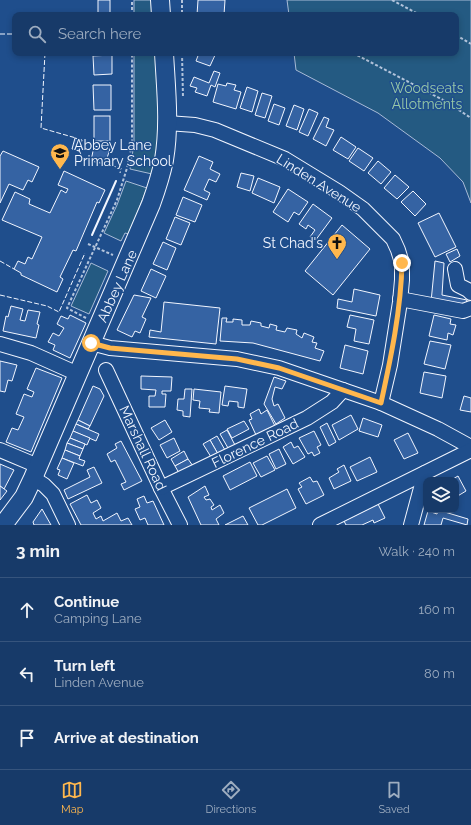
<!DOCTYPE html>
<meta charset="utf-8">
<style>
body{margin:0;font-family:Raleway,sans-serif;background:#244571;color:#f1f3f6}
.controls{position:absolute;right:12px;bottom:12px;display:grid;overflow:hidden;border-radius:8px;box-shadow:0 2px 6px #0003}
.controls button{width:36px;height:36px;display:grid;place-items:center;padding:0;border:0;border-bottom:1px solid #36547d;background:#173a69;color:#f1f3f6;font:20px sans-serif}
.stop{position:absolute;width:12px;height:12px;margin:-9px;border:3px solid #ffb74d;border-radius:50%;background:#fff}
.stop.end{background:#ffb74d;border-color:#fff;box-shadow:0 1px 4px #0008}
.list{margin:0;padding:0;list-style:none}
h2{display:flex;justify-content:space-between;align-items:center;height:52px;margin:0;padding:0 16px;font-size:17px}
h2 small{font-size:13px;font-weight:400;color:#9eadc0}
.list li{display:grid;grid-template-columns:26px 1fr auto;gap:12px;align-items:center;box-sizing:border-box;height:64px;padding:0 16px;border-top:1px solid #36547d}
.list b{display:block;font-size:15px;white-space:nowrap}
.list p{margin:0;font-size:13px;white-space:nowrap;color:#9eadc0}
.list em{font-size:13px;font-style:normal;color:#9eadc0}
.icon{flex:none;width:22px;height:22px;fill:none;stroke:currentColor;stroke-width:2;stroke-linecap:round;stroke-linejoin:round}
.map{position:relative;flex:none;width:471px;height:525px;overflow:hidden}
.search{position:absolute;background:#173a69;box-shadow:0 2px 6px #0003;left:12px;right:12px;top:12px;height:44px;display:flex;align-items:center;gap:10px;box-sizing:border-box;padding:0 14px;border-radius:8px;color:#9eadc0;font-size:15px}
.sheet{height:244px;background:#173a69}
nav{display:flex;justify-content:space-around;align-items:center;box-sizing:border-box;height:56px;border-top:1px solid #36547d;background:#173a69;font-size:11px;color:#9eadc0}
nav a{display:grid;justify-items:center;gap:2px}
nav .on{color:#ffb74d}
.map>svg:first-child{display:block}
</style>
<div class="map">
<svg width="471" height="525" viewBox="0 0 471 525">
<rect width="100%" height="100%" fill="#1f4e8c"/>
<g fill="#245a82" stroke="#a8bbd7">
<polygon points="134,0 152,0 153,15 134,15"/>
<polygon points="287,0 471,0 471,203 463,182 440,158 378,113 296,70 294,53 456,53 456,15 289,15"/>
<polygon points="134,53 156,53 162,134 158,157 154,161 152,174 130,169 134,144"/>
<polygon points="126,181 147,188 129,234 125,233 121,241 104,233 117,205"/>
<polygon points="91,263 108,271 89,314 71,306"/>
</g>
<g fill="#3563a3" stroke="#f2f6ff">
<rect x="98" y="0" width="12" height="14"/>
<polygon points="198,0 225,0 224,15 197,15"/>
<polygon points="199,53 216,53 210,66 196,61"/>
<polygon points="112,55 112,74 94,75 93,56"/>
<polygon points="214,71 220,73 215,87 211,85 207,96 195,92 197,88 190,86 194,77 209,83"/>
<polygon points="227,83 236,85 234,90 241,92 236,109 213,102 218,84 226,86"/>
<polygon points="93,85 111,85 111,110 94,110"/>
<polygon points="247,87 258,91 252,112 240,108"/>
<polygon points="262,93 272,96 265,118 255,115"/>
<polygon points="274,104 285,108 279,125 268,121"/>
<polygon points="294,105 304,109 297,130 286,126"/>
<polygon points="309,109 318,113 308,136 299,132"/>
<rect x="94" y="116" width="16" height="25"/>
<polygon points="324,117 329,119 326,127 334,130 326,146 313,139"/>
<polygon points="341,137 356,147 348,159 333,150"/>
<polygon points="75,138 82,140 79,151 72,149"/>
<polygon points="94,146 110,149 105,164 91,161"/>
<polygon points="358,148 373,158 364,171 349,161"/>
<polygon points="3,151 39,167 32,182 28,180 23,190 9,184 0,203 0,156"/>
<polygon points="199,156 213,162 210,169 220,174 216,182 209,179 204,190 210,193 207,200 184,190"/>
<polygon points="378,161 391,172 381,184 368,173"/>
<polygon points="64,171 105,190 99,203 97,202 76,251 73,250 60,277 63,279 57,292 21,275 21,273 14,269 18,261 25,264 28,257 32,259 42,237 2,220 15,192 30,199 29,204 50,213 61,190 66,193 68,189 58,185"/>
<polygon points="241,173 254,176 250,191 237,187"/>
<polygon points="395,175 409,187 397,199 384,188"/>
<polygon points="258,178 280,187 274,203 252,193"/>
<polygon points="288,189 308,202 299,215 294,212 288,222 273,212"/>
<polygon points="413,191 426,204 415,216 401,202"/>
<polygon points="183,197 202,205 195,222 176,215"/>
<polygon points="313,204 332,218 315,241 310,237 315,230 308,225 306,229 299,224"/>
<polygon points="439,213 456,247 435,257 418,223"/>
<polygon points="175,217 190,223 181,245 166,239"/>
<polygon points="342,225 370,249 333,295 305,271"/>
<polygon points="163,242 176,248 167,270 153,264"/>
<polygon points="457,249 460,256 450,262 446,254"/>
<polygon points="435,261 444,263 442,295 467,300 464,309 431,302"/>
<polygon points="151,269 166,276 156,298 141,291"/>
<polygon points="354,289 380,295 376,316 337,308 338,299 352,302"/>
<polygon points="134,295 151,298 142,317 146,319 140,333 135,331 132,337 117,330"/>
<polygon points="164,302 220,308 216,344 149,337 150,330 161,332"/>
<polygon points="11,306 23,309 20,320 25,321 28,310 40,312 37,324 39,325 36,338 3,331 6,316 8,317"/>
<polygon points="70,315 86,323 70,358 53,350 55,345 48,342 53,333 59,336 64,328 57,324 61,316 68,319"/>
<polygon points="350,315 374,320 369,344 354,341 356,329 347,327"/>
<polygon points="434,315 451,319 450,324 456,325 453,335 448,333 447,340 429,336"/>
<polygon points="222,318 227,318 226,322 233,322 233,319 242,320 242,325 250,325 251,321 261,323 261,326 269,328 270,324 277,326 276,330 285,332 287,328 297,330 296,334 302,338 304,333 314,337 312,342 317,343 315,348 324,351 320,361 253,343 220,341"/>
<polygon points="430,341 451,345 445,369 424,364"/>
<polygon points="345,345 368,351 363,374 340,368"/>
<polygon points="0,361 17,365 12,381 8,380 5,392 0,391"/>
<polygon points="36,368 62,378 31,452 6,442 12,428 18,430 24,417 16,414 24,394 32,397 34,392 27,389"/>
<polygon points="424,372 446,376 442,398 420,393"/>
<polygon points="141,376 172,377 171,391 162,391 162,394 166,394 165,407 149,407 149,396 155,396 156,390 141,389"/>
<polygon points="274,377 286,381 282,389 275,387 272,399 274,406 278,404 285,418 276,424 264,404"/>
<polygon points="93,386 100,389 104,396 90,426 78,420"/>
<polygon points="225,386 247,389 244,408 238,407 238,402 229,401 228,406 222,405"/>
<polygon points="185,389 192,389 190,417 183,416 183,411 177,410 178,399 184,399"/>
<polygon points="194,389 221,392 219,413 209,412 210,409 199,408 200,401 193,400"/>
<polygon points="464,396 471,398 471,412 460,410"/>
<polygon points="259,409 261,414 267,410 275,426 256,435 249,420 252,419 250,414"/>
<polygon points="351,415 358,429 339,440 332,425"/>
<polygon points="363,418 382,425 378,437 359,431"/>
<polygon points="78,420 90,426 88,429 76,424"/>
<polygon points="165,420 172,432 159,440 151,428"/>
<polygon points="244,421 249,429 232,438 227,429"/>
<polygon points="327,423 336,442 329,446 320,427"/>
<polygon points="76,424 99,434 96,441 73,431"/>
<polygon points="227,430 235,445 228,448 220,434"/>
<polygon points="73,431 90,438 87,445 70,438"/>
<polygon points="314,431 321,445 317,447 320,453 314,456 312,452 308,454 299,438"/>
<polygon points="408,433 418,453 404,459 394,440"/>
<polygon points="217,436 225,450 218,454 210,440"/>
<polygon points="70,438 85,444 83,449 67,443"/>
<polygon points="174,438 180,451 167,458 160,445"/>
<polygon points="210,440 218,454 211,457 203,444"/>
<polygon points="121,441 142,481 124,490 121,484 126,482 115,460 111,462 107,454 117,448 115,444"/>
<polygon points="291,442 294,448 298,446 305,457 293,464 283,447"/>
<polygon points="67,443 83,449 80,456 65,450"/>
<polygon points="279,449 286,464 276,469 269,454"/>
<polygon points="65,450 80,456 79,459 85,461 83,466 62,458"/>
<polygon points="184,451 188,459 175,466 171,459"/>
<polygon points="267,456 275,470 261,477 253,463"/>
<polygon points="370,457 377,472 357,481 350,467"/>
<polygon points="62,458 74,463 67,479 58,475 60,470 57,469"/>
<polygon points="188,459 193,466 179,473 175,466"/>
<polygon points="250,462 257,476 230,490 223,476"/>
<polygon points="0,464 14,470 4,489 0,486"/>
<polygon points="344,465 351,481 334,489 329,478 339,472 337,469"/>
<polygon points="94,467 102,483 68,499 64,490 90,477 87,470"/>
<polygon points="458,476 466,491 456,497 456,480 451,480"/>
<polygon points="310,477 313,482 317,481 324,495 306,504 298,489 302,487 299,483"/>
<polygon points="0,486 7,491 0,500"/>
<polygon points="205,486 209,495 204,497 206,500 210,499 214,505 211,507 212,510 220,505 224,513 216,519 219,525 201,525 188,497"/>
<polygon points="287,489 296,508 262,525 258,525 249,508"/>
<polygon points="87,495 91,503 97,500 101,508 93,513 96,519 101,516 103,521 117,513 121,521 128,518 132,525 81,525 70,504"/>
<polygon points="144,496 147,503 153,501 164,525 148,525 145,518 140,520 135,509 140,507 137,499"/>
<polygon points="378,504 385,518 374,523 373,520 362,525 346,525 344,521"/>
<polygon points="42,509 51,525 34,525 33,522"/>
<polygon points="438,510 468,519 467,525 443,518 441,525 424,525 428,511 437,514"/>
<polygon points="243,516 248,525 225,525"/>
</g>
<g fill="none" stroke-linecap="round" stroke-linejoin="round">
<g stroke="#f2f6ff" stroke-width="16">
<g id="minor">
<polyline points="167,123 195,125 215,130 285,159 339,192 363,209 393,239 398,250 402,263 402,280 400,302 390,365 381,403"/>
<polyline points="455,269 458,285 468,290 471,293"/>
<polyline points="400,299 463,311 471,308"/>
<polyline points="91,343 110,348 237,359 279,368 381,403 438,429 471,447"/>
<polyline points="0,344 31,353 78,374"/>
<polyline points="106,370 161,488 180,525"/>
<polyline points="0,450 38,466"/>
<polyline points="33,478 44,485 53,494 68,525"/>
<polyline points="161,488 307,418 332,402 343,390"/>
<polyline points="320,525 471,450"/>
<polyline points="411,525 425,473"/>
</g>
</g>
<g stroke="#f2f6ff" stroke-width="20">
<g id="major">
<polyline points="160,0 161,15"/>
<path d="M 3,525 L 24,497 L 33,478 L 151,204 C 156,190 161,175 164,160 C 170,124 166,89 164,53"/>
</g>
</g>
<g stroke="#b3c4dc" stroke-width="2" stroke-dasharray="3 2" stroke-linecap="butt">
<polyline points="182,0 182,15"/>
<polyline points="392,0 420,15"/>
<polyline points="132,15 132,0"/>
<polyline points="456,35 471,44"/>
<polyline points="182,53 183,98"/>
<polyline points="353,53 445,101 471,118"/>
<polyline points="88,244 113,255"/>
<polyline points="86,318 67,308 117,200 127,168 132,144 132,53"/>
</g>
<use href="#minor" stroke="#1f4e8c" stroke-width="14"/>
<use href="#major" stroke="#1f4e8c" stroke-width="18"/>
<g stroke="#f2f6ff" stroke-width="1" stroke-dasharray="5 2" stroke-linecap="butt">
<polyline points="0,34 15,34"/>
<polyline points="45,53 41,128 76,138"/>
<polyline points="79,150 83,159 94,162"/>
<polyline points="104,164 121,168 120,173"/>
<polyline points="0,261 14,269"/>
<polyline points="0,295 47,306 59,312 85,253"/>
</g>
<polyline stroke="#f2f6ff" stroke-width="2" points="92,235 116,181"/>
</g>
<g fill="none" stroke-linecap="round" stroke-linejoin="round">
<path stroke="#ffb74d" stroke-width="5" d="M 91,343 L 110,348 L 237,359 L 279,368 L 381,403 C 391,357 401,310 402,263"/>
</g>
<defs>
<g id="school-pin" transform="scale(1)"><path d="M0 17L-7.5 6A9.5 9.5 0 1 1 7.5 6Z" fill="#ffb74d" stroke="#1f4e8c"/><path d="M0-5L7-2L0 1L-7-2ZM-4 1L0 2.5L4 1V4Q0 6-4 4Z" fill="#111"/></g>
<g id="church-pin" transform="scale(1)"><path d="M0 17L-7.5 6A9.5 9.5 0 1 1 7.5 6Z" fill="#ffb74d" stroke="#1f4e8c"/><path d="M-1.2-6h2.4v3.5h3.3v2.4h-3.3V6h-2.4V-.1h-3.3v-2.4h3.3Z" fill="#111"/></g>
</defs>
<g fill-rule="evenodd">
<use href="#school-pin" x="60" y="153"/>
<use href="#church-pin" x="337" y="243"/>
</g>
<g text-anchor="middle" stroke-width="3" stroke-linejoin="round" paint-order="stroke">
<g font-size="14" fill="#97c8a6" stroke="#1f4e8c">
<text x="427" y="93">Woodseats<tspan x="427" dy="16">Allotments</tspan></text>
</g>
<g font-size="14" fill="#f2f6ff" stroke="#1f4e8c" text-anchor="start">
<text x="74" y="150">Abbey Lane<tspan x="74" dy="16">Primary School</tspan></text>
<text x="323" y="248" text-anchor="end">St Chad's</text>
</g>
<g font-size="14" fill="#f2f6ff" stroke="#1f4e8c">
<text transform="translate(319 183) rotate(32)" y="5">Linden Avenue</text>
<text transform="translate(117 286) rotate(-66)" y="5">Abbey Lane</text>
<text transform="translate(255 443) rotate(-26)" y="5">Florence Road</text>
<text transform="translate(143 448) rotate(65)" y="5">Marshall Road</text>
</g>
</g>
</svg>
<div class="controls">
<button><svg class="icon" aria-label="layers" viewBox="0 0 24 24"><path d="M12 4l9 5-9 5-9-5zM3 14l9 5 9-5"/></svg></button>
</div>
<div class="stop" style="left:91px;top:343px"></div>
<div class="stop end" style="left:402px;top:263px"></div>
<div class="search"><svg class="icon" aria-label="search" viewBox="0 0 24 24"><circle cx="10" cy="10" r="6"/><path d="M15 15l6 6"/></svg>Search here</div>
</div>
<section class="sheet">
<h2>3 min<small>Walk · 240 m</small></h2>
<ul class="list">
<li><svg class="icon" aria-label="ahead" viewBox="0 0 24 24"><path d="M12 20V5M6 11l6-6 6 6"/></svg><div><b>Continue</b><p>Camping Lane</p></div><em>160 m</em></li>
<li><svg class="icon" aria-label="left" viewBox="0 0 24 24"><path d="M17 20v-9H6M10 6l-5 5 5 5"/></svg><div><b>Turn left</b><p>Linden Avenue</p></div><em>80 m</em></li>
<li><svg class="icon" aria-label="arrive" viewBox="0 0 24 24"><path d="M6 21V4h12l-3 4 3 4H6"/></svg><div><b>Arrive at destination</b></div></li>
</ul>
</section>
<nav>
<a class="on"><svg class="icon" aria-label="map" viewBox="0 0 24 24"><path d="M3 6l6-2 6 2 6-2v14l-6 2-6-2-6 2zM9 4v14M15 6v14"/></svg>Map</a>
<a><svg class="icon" aria-label="directions" viewBox="0 0 24 24"><path d="M12 3l9 9-9 9-9-9zM9 14v-3h6M13 9l2 2-2 2"/></svg>Directions</a>
<a><svg class="icon" aria-label="saved" viewBox="0 0 24 24"><path d="M7 4h10v16l-5-4-5 4z"/></svg>Saved</a>
</nav>
